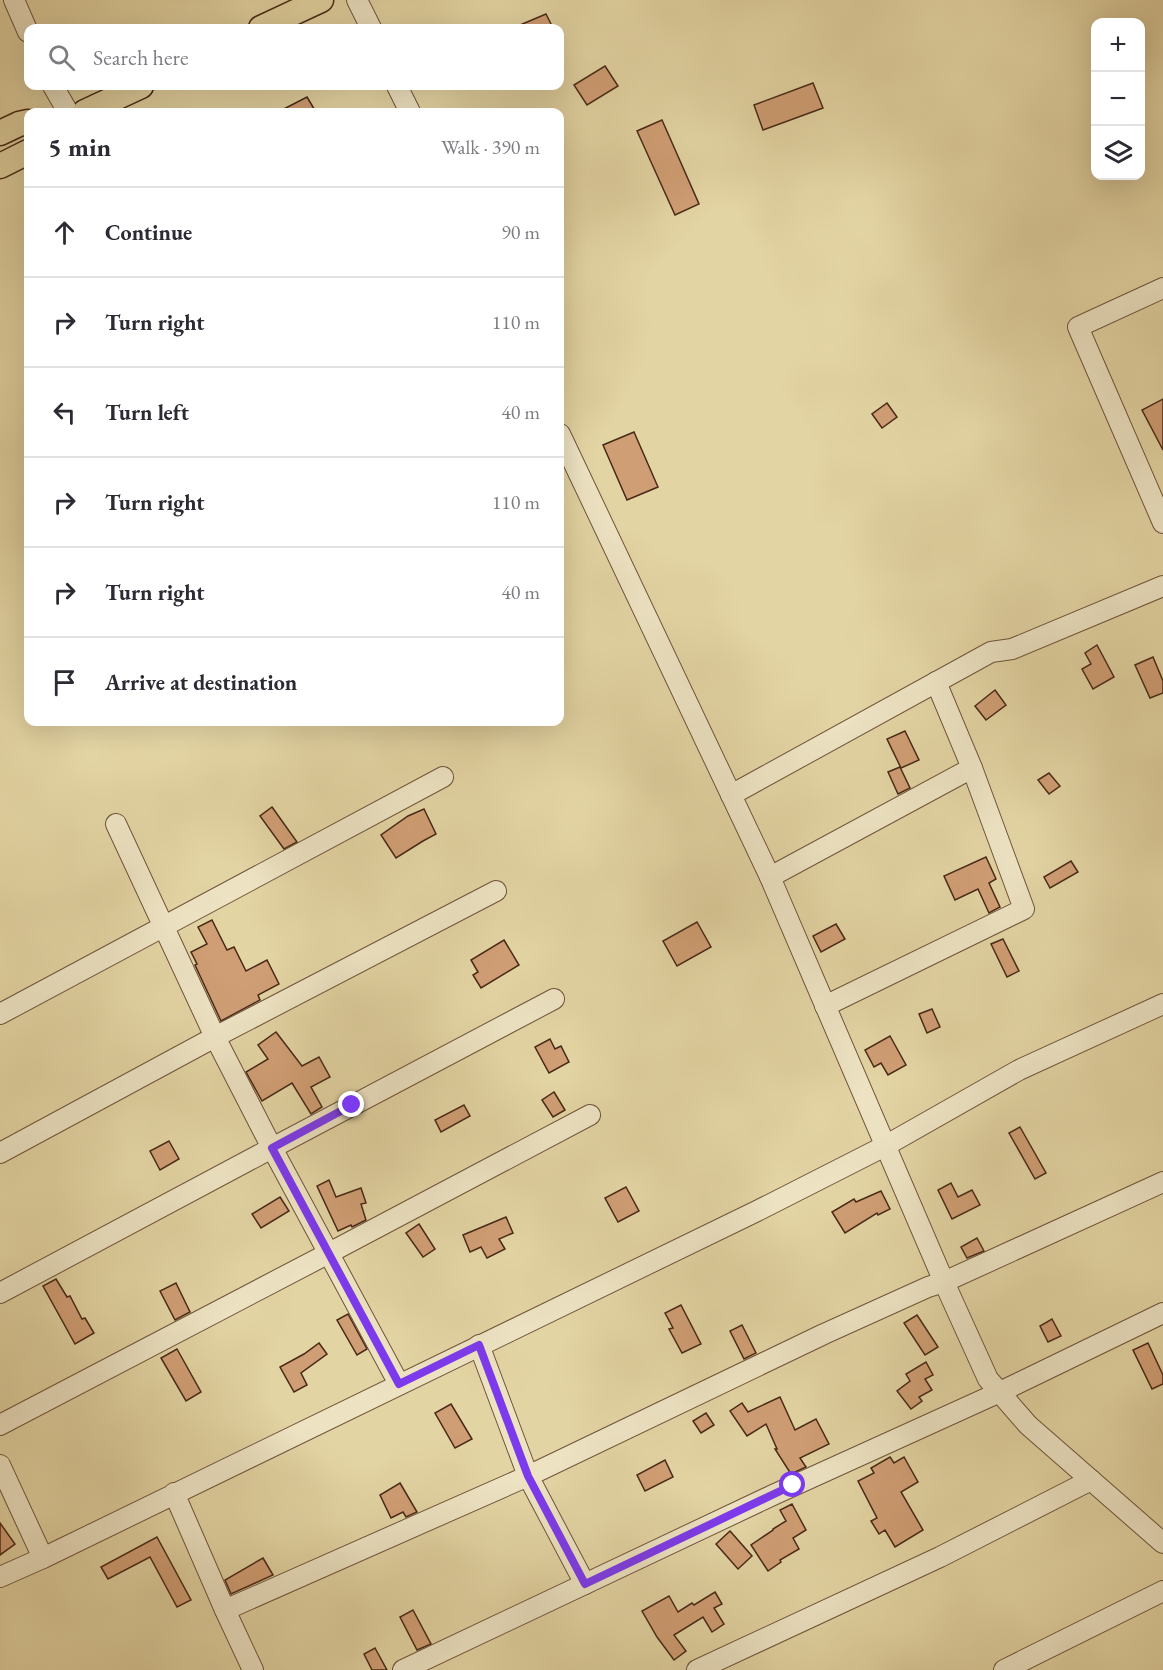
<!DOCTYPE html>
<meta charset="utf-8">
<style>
body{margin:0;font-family:"EB Garamond",serif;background:#f2f2f3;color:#2b2b33}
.controls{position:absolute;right:18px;top:18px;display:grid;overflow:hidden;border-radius:12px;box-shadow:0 6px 24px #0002}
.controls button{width:54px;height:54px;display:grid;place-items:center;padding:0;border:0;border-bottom:2px solid #e1e1e2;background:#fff;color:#2b2b33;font:30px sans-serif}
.stop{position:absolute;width:18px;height:18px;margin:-14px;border:4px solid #7c3aed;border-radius:50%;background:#fff}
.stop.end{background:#7c3aed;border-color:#fff;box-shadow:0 2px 6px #0008}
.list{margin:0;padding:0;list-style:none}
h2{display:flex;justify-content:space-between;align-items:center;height:78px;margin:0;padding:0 24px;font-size:26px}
h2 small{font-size:20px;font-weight:400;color:#7c7c81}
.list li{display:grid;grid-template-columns:39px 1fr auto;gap:18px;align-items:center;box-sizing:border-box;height:90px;padding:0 24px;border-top:2px solid #e1e1e2}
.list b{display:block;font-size:22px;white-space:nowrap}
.list em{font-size:20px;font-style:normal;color:#7c7c81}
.icon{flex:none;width:33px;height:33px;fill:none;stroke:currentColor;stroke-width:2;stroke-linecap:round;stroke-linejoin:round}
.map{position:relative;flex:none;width:1163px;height:1670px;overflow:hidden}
.search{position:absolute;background:#fff;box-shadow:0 6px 24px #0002;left:24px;top:24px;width:540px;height:66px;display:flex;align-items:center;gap:15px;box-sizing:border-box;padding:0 21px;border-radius:12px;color:#7c7c81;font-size:22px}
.panel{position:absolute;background:#fff;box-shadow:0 6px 24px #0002;left:24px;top:108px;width:540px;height:618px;border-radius:12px}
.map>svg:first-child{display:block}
</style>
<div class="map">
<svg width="1163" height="1670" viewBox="0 0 1163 1670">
<rect width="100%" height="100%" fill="#e3d4a3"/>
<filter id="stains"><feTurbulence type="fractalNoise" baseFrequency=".00333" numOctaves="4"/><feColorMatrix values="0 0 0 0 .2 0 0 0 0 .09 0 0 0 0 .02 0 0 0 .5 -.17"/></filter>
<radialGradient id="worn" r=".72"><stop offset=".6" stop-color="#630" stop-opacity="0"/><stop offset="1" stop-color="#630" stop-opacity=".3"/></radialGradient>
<g fill="#d09e74" stroke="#482917" stroke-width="1.5">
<polygon points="546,14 553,28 513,28"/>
<polygon points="605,66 618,86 587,105 574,85"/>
<polygon points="813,83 823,108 763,130 754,105"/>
<polygon points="307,97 316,112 278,112"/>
<polygon points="662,120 699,204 675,215 637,131"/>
<polygon points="1163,399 1163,450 1142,410"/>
<polygon points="887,403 897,417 882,428 872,414"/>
<polygon points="634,432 658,487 627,500 603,445"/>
<polygon points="1097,645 1114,677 1093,689 1082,669 1091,664 1085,653"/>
<polygon points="1153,657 1163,681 1163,693 1150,698 1135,665"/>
<polygon points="995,690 1006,705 986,720 975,706"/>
<polygon points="905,731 919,760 901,768 887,739"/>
<polygon points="900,767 910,788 898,794 888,772"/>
<polygon points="1049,773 1060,786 1049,794 1038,780"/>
<polygon points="272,807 297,842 284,849 260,816"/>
<polygon points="424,809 436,834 423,841 396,858 381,835 408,816"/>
<polygon points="986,857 996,879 989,883 1000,907 989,913 978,889 955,900 944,876"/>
<polygon points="1071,861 1078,872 1050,888 1044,877"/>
<polygon points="212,920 227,950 234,947 246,971 267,960 279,984 258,995 260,1000 221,1021 195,965 197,964 191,952 207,944 198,927"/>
<polygon points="697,922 711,947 677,966 663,941"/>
<polygon points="836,924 845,939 821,952 813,936"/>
<polygon points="1003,939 1019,971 1007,977 991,944"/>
<polygon points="504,940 519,965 481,988 473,975 478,972 471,960"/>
<polygon points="932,1009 940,1027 927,1033 919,1014"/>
<polygon points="276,1032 302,1066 319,1057 330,1077 311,1087 322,1107 311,1114 292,1083 262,1101 246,1072 268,1059 258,1045"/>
<polygon points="890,1036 906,1065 888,1075 881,1063 874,1067 865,1050"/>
<polygon points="550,1039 555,1049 561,1046 569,1062 549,1073 535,1047"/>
<polygon points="554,1092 565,1110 553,1117 542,1100"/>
<polygon points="464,1105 470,1116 441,1132 435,1120"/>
<polygon points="1020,1127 1046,1173 1035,1179 1009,1133"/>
<polygon points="169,1141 179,1159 160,1170 150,1151"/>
<polygon points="329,1180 336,1197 361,1188 366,1203 361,1204 366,1220 352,1227 351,1225 338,1231 317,1186"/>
<polygon points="951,1183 958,1197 972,1190 980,1205 952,1219 938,1190"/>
<polygon points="626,1187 639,1211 618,1222 605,1198"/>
<polygon points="881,1191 890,1209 878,1215 877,1213 845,1233 832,1212 854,1199 856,1202"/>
<polygon points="280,1197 289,1211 261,1228 252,1214"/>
<polygon points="506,1217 513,1233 499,1239 505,1249 487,1258 481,1247 470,1252 463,1235"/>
<polygon points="419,1224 435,1249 423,1257 406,1233"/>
<polygon points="977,1238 984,1251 967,1258 961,1247"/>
<polygon points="56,1279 67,1297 70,1296 82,1319 85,1318 94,1333 75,1344 43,1286"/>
<polygon points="176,1283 190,1312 175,1320 160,1291"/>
<polygon points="681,1305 701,1344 682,1353 669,1329 673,1328 665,1313"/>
<polygon points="348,1314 367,1349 357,1355 337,1320"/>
<polygon points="917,1315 938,1347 925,1355 904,1323"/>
<polygon points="1052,1319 1061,1336 1048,1342 1040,1326"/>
<polygon points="742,1325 756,1353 744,1359 730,1331"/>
<polygon points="319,1343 327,1354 301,1373 307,1385 294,1392 280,1367 304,1354"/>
<polygon points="1148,1343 1163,1375 1163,1384 1152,1389 1133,1350"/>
<polygon points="177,1349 201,1392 186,1401 161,1358"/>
<polygon points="926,1362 933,1375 925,1379 932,1390 919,1397 922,1401 911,1409 897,1391 910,1381 906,1374"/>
<polygon points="780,1397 795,1430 816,1419 829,1444 800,1458 806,1467 791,1474 775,1449 777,1449 766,1424 747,1436 730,1411 742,1403 748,1412"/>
<polygon points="451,1404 472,1439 455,1448 435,1413"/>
<polygon points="706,1413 714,1425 701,1433 693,1421"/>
<polygon points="890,1457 894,1463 904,1457 918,1482 901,1492 923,1530 895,1547 885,1530 879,1534 871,1521 877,1518 858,1481 874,1473 871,1468"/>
<polygon points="665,1460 673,1477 645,1491 637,1475"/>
<polygon points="400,1483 417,1512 406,1517 403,1512 391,1518 380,1495"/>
<polygon points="792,1504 806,1530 793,1538 799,1549 780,1560 781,1562 768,1571 751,1545 773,1530 773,1529 786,1521 780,1510"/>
<polygon points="0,1523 15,1544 0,1555"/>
<polygon points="730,1531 752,1556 738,1569 716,1544"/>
<polygon points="157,1537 191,1600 177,1607 150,1557 108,1579 101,1567"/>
<polygon points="263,1558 273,1575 231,1594 225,1580"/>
<polygon points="715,1592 722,1604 714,1608 724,1624 712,1632 703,1617 674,1635 686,1651 674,1660 657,1637 642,1611 669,1596 678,1612 692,1603 694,1605"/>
<polygon points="413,1610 431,1644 417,1650 400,1617"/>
<polygon points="375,1648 387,1670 372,1670 364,1654"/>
</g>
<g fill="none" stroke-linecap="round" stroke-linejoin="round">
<g stroke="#6f543a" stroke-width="22">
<g id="minor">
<polyline points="14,0 28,32"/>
<polyline points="357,0 371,28"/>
<polyline points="53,86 68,112"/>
<polyline points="397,86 410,112"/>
<polyline points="1163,288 1078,327 1163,523"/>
<polyline points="560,434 770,877 944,1282 988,1379 1028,1425 1163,1543"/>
<polyline points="731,795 991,652 1012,649 1163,586"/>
<polyline points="116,824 215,1037 272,1148 399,1384"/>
<polyline points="770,877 972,768"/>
<polyline points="825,1006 1024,909 972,768 936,682"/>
<polyline points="0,1014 443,777"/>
<polyline points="0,1153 215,1037 496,891"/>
<polyline points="0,1293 272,1148 554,999"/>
<polyline points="479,1345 528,1476 585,1584"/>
<polyline points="0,1425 329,1253 590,1115"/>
<polyline points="0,1465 43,1558"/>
<polyline points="174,1493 225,1610 253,1670"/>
<polyline points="0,1577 43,1558 757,1211 885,1146 1019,1070 1163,1004"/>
<polyline points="225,1610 528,1476 824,1334 928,1287 944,1282 1163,1182"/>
<polyline points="403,1670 773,1495 1000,1392 1163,1313"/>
<polyline points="697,1670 940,1557 1091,1480"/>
<polyline points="1004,1670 1163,1591"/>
</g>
</g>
<g stroke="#482917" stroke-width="27">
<g id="major">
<polyline points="261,28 321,0"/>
<polyline points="85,112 141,86"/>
<polyline points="0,133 19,124 28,122"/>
<polyline points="0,166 28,152"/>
</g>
</g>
<use href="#minor" stroke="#ede3c3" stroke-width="20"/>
<use href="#major" stroke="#e3d4a3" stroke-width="24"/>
</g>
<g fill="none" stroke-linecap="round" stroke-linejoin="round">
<polyline stroke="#7c3aed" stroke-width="8" points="352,1105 272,1148 399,1384 479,1345 528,1476 585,1584 793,1485"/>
</g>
<rect width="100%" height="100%" filter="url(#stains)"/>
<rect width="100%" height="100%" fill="url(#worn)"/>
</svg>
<div class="controls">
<button>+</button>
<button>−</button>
<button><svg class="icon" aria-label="layers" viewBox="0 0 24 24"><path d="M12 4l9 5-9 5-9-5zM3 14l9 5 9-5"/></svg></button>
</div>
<div class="stop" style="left:793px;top:1485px"></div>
<div class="stop end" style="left:352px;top:1105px"></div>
<div class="search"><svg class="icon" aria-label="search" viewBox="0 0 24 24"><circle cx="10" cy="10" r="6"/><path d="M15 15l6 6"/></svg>Search here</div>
<section class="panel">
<h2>5 min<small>Walk · 390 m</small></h2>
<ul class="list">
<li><svg class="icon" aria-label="ahead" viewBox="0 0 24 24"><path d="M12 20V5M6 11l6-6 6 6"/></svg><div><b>Continue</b></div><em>90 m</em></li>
<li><svg class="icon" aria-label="right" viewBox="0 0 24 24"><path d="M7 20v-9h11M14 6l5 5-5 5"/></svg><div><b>Turn right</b></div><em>110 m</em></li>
<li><svg class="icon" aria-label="left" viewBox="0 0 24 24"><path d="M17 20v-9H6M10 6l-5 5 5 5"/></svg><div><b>Turn left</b></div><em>40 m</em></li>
<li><svg class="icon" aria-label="right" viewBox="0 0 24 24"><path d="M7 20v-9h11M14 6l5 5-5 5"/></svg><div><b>Turn right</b></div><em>110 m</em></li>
<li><svg class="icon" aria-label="right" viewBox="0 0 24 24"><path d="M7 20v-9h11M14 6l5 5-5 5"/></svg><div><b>Turn right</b></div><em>40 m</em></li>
<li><svg class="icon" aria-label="arrive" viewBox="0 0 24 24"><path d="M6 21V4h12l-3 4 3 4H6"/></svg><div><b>Arrive at destination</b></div></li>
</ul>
</section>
</div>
